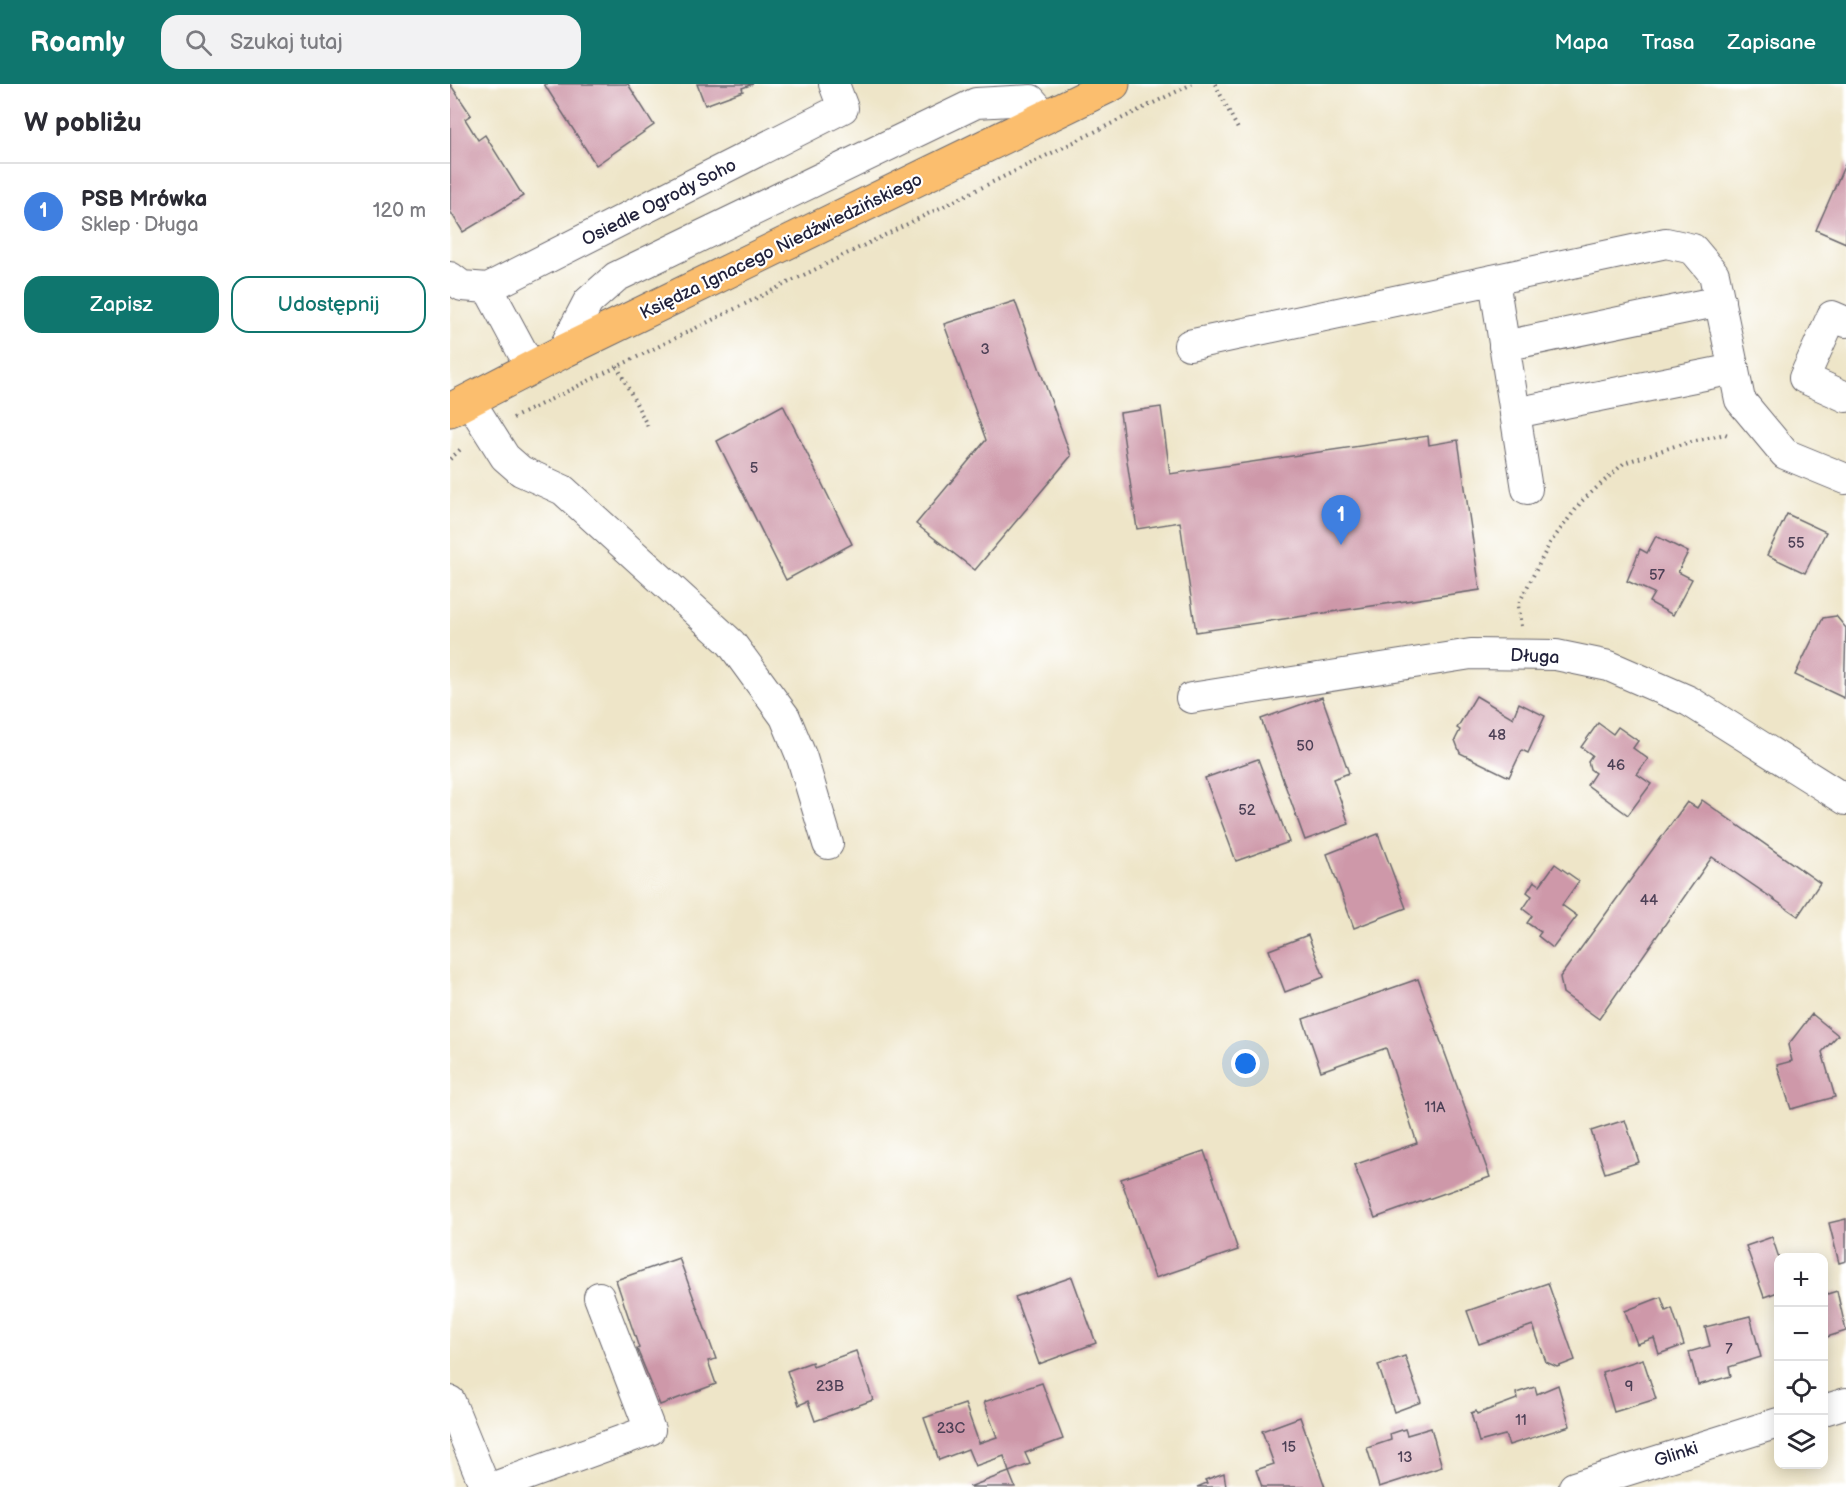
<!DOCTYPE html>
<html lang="pl">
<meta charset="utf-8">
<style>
body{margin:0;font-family:"Balsamiq Sans",sans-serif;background:#f2f2f3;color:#2b2b33}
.controls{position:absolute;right:18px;bottom:18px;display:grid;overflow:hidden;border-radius:12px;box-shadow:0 3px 15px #0003}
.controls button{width:54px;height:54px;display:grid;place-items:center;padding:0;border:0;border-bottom:2px solid #e1e1e2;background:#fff;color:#2b2b33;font:30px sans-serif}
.you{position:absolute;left:796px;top:980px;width:21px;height:21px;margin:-15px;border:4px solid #fff;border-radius:50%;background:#1a73e8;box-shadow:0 0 0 9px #1a73e833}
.badge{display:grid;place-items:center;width:39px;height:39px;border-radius:50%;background:#0f766e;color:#fff;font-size:20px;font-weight:700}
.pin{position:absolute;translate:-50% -50px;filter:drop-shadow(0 2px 3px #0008)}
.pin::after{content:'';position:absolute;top:32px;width:21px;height:18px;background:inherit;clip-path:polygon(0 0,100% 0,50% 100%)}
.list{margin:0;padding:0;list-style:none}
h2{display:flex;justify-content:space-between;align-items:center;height:78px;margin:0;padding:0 24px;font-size:26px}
h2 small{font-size:20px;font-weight:400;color:#7c7c81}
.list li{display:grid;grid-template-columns:39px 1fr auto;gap:18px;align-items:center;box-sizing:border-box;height:96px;padding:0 24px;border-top:2px solid #e1e1e2}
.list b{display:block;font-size:22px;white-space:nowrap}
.list p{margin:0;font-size:20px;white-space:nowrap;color:#7c7c81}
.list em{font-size:20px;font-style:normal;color:#7c7c81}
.actions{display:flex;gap:12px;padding:18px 24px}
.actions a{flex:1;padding:14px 0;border:2px solid #0f766e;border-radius:18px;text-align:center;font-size:21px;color:#0f766e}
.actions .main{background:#0f766e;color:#fff}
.icon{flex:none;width:33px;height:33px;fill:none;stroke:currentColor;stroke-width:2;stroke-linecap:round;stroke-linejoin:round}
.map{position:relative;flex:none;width:1396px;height:1403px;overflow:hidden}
header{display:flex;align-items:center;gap:36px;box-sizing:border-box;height:84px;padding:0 30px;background:#0f766e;color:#fff}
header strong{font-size:28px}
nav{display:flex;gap:33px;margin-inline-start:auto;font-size:21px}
.search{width:420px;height:54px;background:#f2f2f3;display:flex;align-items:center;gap:15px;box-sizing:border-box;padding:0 21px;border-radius:18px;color:#7c7c81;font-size:22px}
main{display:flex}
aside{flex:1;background:#fff}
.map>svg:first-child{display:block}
</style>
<header>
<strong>Roamly</strong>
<div class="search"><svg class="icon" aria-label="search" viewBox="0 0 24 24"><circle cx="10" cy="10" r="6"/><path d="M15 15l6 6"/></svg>Szukaj tutaj</div>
<nav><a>Mapa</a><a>Trasa</a><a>Zapisane</a></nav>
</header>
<main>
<aside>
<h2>W pobliżu<small></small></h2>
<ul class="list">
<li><span class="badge" style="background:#3f7fe0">1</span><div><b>PSB Mrówka</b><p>Sklep · Długa</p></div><em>120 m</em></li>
</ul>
<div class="actions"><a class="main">Zapisz</a><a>Udostępnij</a></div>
</aside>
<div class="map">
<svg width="1396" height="1403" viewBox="0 0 1396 1403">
<rect width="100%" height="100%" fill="#fff"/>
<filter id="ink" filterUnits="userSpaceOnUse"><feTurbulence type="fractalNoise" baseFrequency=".0167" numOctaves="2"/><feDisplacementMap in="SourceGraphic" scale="12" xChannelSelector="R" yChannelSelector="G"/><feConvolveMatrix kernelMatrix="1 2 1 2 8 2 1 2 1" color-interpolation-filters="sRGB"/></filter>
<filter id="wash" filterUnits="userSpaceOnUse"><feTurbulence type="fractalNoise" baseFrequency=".008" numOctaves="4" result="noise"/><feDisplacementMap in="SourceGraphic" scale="24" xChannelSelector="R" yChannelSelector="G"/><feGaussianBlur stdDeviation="1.35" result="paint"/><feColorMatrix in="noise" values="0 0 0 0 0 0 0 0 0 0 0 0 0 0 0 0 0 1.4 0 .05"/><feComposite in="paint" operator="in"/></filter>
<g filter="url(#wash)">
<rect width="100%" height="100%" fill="#eee5c8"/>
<g id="blocks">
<g fill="#ce98a9">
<polygon points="0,0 21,31 15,35 28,56 35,51 73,112 13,148 0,127"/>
<polygon points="94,0 178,0 204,41 146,81"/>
<polygon points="247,0 303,0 292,4 293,7 255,21"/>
<polygon points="1396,78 1396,159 1366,146"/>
<polygon points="565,217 621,372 525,486 466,440 536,356 494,240"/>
<polygon points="333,321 402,460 336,496 267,357"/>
<polygon points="711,323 720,390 978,352 979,361 1008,356 1030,506 746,548 730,438 687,445 670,329"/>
<polygon points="1337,430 1376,448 1355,489 1317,471"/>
<polygon points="1206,452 1238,468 1228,488 1242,495 1223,531 1199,518 1204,509 1177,497 1190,465 1197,469"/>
<polygon points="1386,532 1396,544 1394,614 1345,591 1373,534"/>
<polygon points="1026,612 1063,634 1069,619 1095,632 1078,669 1072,666 1059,693 1010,669 1005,656 1010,646 1007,644"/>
<polygon points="872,613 899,689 883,695 899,740 855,756 811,635"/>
<polygon points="1148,639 1163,650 1168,643 1188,657 1183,664 1198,675 1187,690 1201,700 1178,731 1137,701 1145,689 1140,685 1138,677 1142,671 1131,663"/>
<polygon points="808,675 839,758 786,777 755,694"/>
<polygon points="1252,716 1370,799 1348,832 1262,773 1149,935 1113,909 1110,893 1237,718 1247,724"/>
<polygon points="928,750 956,824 904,844 877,770"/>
<polygon points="1105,780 1129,797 1112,821 1127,832 1103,864 1088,852 1091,848 1077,839 1082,832 1073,825 1082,812 1077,808 1084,797 1090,801"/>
<polygon points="858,851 874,893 835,908 819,866"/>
<polygon points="968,895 1040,1093 925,1134 904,1081 967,1059 936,964 871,987 853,935"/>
<polygon points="1362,930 1388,951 1372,968 1385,1013 1341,1025 1327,981 1342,977 1338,961"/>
<polygon points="1175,1036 1189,1078 1155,1089 1141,1047"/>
<polygon points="754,1067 788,1166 705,1194 671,1095"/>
<polygon points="1396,1135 1396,1177 1389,1179 1379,1139"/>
<polygon points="1322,1153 1329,1174 1328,1208 1314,1213 1296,1162"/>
<polygon points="229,1174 266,1275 258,1277 266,1300 210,1321 187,1265 189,1264 166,1196"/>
<polygon points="622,1193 646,1259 589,1280 565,1213"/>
<polygon points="1098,1199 1125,1276 1107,1283 1096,1278 1083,1241 1029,1260 1017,1227"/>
<polygon points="1387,1207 1396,1247 1374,1254 1374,1211"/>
<polygon points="1211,1213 1216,1227 1222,1224 1234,1261 1209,1270 1204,1254 1187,1260 1175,1227"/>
<polygon points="1300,1232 1311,1273 1279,1283 1281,1292 1248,1301 1239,1268 1260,1262 1255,1243"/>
<polygon points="406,1267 423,1316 365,1337 358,1317 349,1321 337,1287 362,1278 363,1282"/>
<polygon points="955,1272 971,1318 944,1328 928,1281"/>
<polygon points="1193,1275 1206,1315 1164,1328 1152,1288"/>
<polygon points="592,1299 613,1355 575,1369 580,1380 559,1388 554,1372 525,1382 518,1365 489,1376 474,1334 515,1320 529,1359 547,1353 534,1318"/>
<polygon points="1108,1301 1120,1342 1059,1361 1055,1351 1029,1358 1021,1329 1026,1327 1027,1330 1067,1315 1066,1309 1085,1303 1087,1310"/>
<polygon points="850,1333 875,1403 812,1403 806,1386 824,1380 812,1347"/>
<polygon points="981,1344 992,1383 929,1403 917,1364 941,1356 940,1350 955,1345 957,1351"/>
<polygon points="559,1388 565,1403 519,1403"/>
<polygon points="774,1389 776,1403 747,1403 757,1399 755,1396"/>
</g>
</g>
</g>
<g filter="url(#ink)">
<use href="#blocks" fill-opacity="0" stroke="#69666c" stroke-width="1.5"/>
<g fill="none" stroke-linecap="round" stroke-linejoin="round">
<g stroke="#69666c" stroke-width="32">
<g id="minor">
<polyline points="0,193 12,202 38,204 393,24 384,0"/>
<polyline points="1044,196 1077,405"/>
<polyline points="38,204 81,284"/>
<polyline points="1396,238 1382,232 1354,294 1396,313"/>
<polyline points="739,261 1216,159 1243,165 1264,190 1290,316 1335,370 1396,395"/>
<polyline points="1054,262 1270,217"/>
<polyline points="112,268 138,218 166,193 526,19 581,16 596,33"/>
<polyline points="19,316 55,373 71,387 113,406 281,559 335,633 352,674 378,760"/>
<polyline points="1065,329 1284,285"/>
<polyline points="741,614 1021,570 1106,571 1159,582 1239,617 1396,716"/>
<polyline points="0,1317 35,1403"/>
<polyline points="1374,1326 1396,1319"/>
<polyline points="44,1403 200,1346 149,1213"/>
<polyline points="1124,1403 1328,1339"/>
</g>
</g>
<g stroke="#69666c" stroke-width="35">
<polyline id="major" points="0,326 112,268 663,0"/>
</g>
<g stroke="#69666c" stroke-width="4" stroke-dasharray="1.5 4.5" stroke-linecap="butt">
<polyline points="765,0 788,45"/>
<polyline points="167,282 198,343"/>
<polyline points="63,334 742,0"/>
<polyline points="0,375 13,363"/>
<polyline points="1071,542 1068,521 1100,459 1132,417 1174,379 1225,362 1275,350 1280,352"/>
</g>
<use href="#minor" stroke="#fff" stroke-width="30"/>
<use href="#major" stroke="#fbbe6e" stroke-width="33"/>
</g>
</g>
<g text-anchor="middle" stroke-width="4.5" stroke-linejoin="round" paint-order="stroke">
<g font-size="15" fill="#4d4056">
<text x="535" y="270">3</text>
<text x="304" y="389">5</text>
<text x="1346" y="464">55</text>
<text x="1207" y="496">57</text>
<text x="1047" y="656">48</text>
<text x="855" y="667">50</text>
<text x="1166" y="686">46</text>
<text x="797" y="731">52</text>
<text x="1199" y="821">44</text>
<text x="985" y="1028">11A</text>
<text x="1279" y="1270">7</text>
<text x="380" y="1307">23B</text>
<text x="1179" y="1307">9</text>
<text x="1071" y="1341">11</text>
<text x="501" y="1349">23C</text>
<text x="839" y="1368">15</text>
<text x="955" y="1378">13</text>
</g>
<g font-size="18" fill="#22223b" stroke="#fff">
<text transform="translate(209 118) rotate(-27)" y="6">Osiedle Ogrody Soho</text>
<text transform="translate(331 162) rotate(-26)" y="6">Księdza Ignacego Niedźwiedzińskiego</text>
<text transform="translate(1085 572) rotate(3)" y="6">Długa</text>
<text transform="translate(1226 1370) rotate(-18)" y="6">Glinki</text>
</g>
</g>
</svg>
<div class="controls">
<button>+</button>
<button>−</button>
<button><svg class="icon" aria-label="locate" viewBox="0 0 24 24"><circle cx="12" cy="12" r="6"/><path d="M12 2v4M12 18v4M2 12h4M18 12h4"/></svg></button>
<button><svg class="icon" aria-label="layers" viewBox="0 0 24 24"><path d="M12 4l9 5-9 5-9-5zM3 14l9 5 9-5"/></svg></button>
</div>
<div class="you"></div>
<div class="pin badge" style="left:891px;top:461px;background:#3f7fe0">1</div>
</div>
</main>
